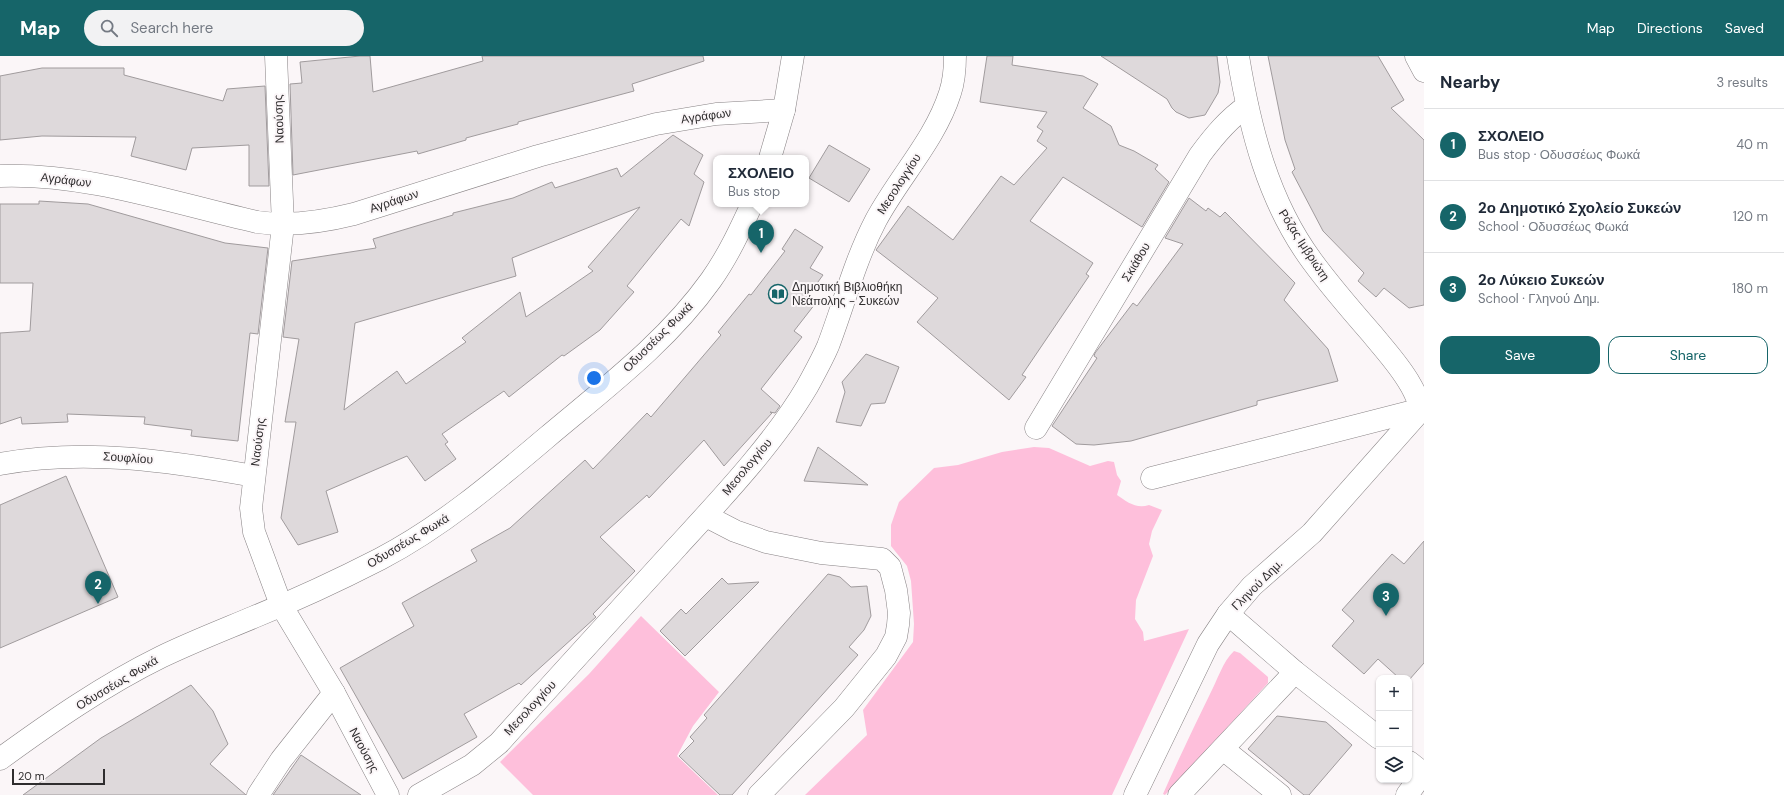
<!DOCTYPE html>
<meta charset="utf-8">
<style>
body{margin:0;font-family:"DM Sans",sans-serif;background:#f2f2f3;color:#1f2937}
.controls{position:absolute;right:12px;bottom:12px;display:grid;overflow:hidden;border-radius:8px;box-shadow:0 1px 3px #0004}
.controls button{width:36px;height:36px;display:grid;place-items:center;padding:0;border:0;border-bottom:1px solid #e0e1e3;background:#fff;color:#1f2937;font:20px sans-serif}
.scale{position:absolute;left:12px;bottom:10px;width:93px;box-sizing:border-box;padding-left:4px;border:2px solid #2f2d2e;border-top:0;font-size:11px;line-height:14px;white-space:nowrap;color:#2f2d2e;-webkit-text-stroke:3px #fbf6f8;paint-order:stroke}
.you{position:absolute;left:594px;top:322px;width:14px;height:14px;margin:-10px;border:3px solid #fff;border-radius:50%;background:#1a73e8;box-shadow:0 0 0 6px #1a73e833}
.badge{display:grid;place-items:center;width:26px;height:26px;border-radius:50%;background:#166569;color:#fff;font-size:13px;font-weight:700}
.pin{position:absolute;translate:-50% -33px;filter:drop-shadow(0 1px 2px #0008)}
.pin::after{content:'';position:absolute;top:21px;width:14px;height:12px;background:inherit;clip-path:polygon(0 0,100% 0,50% 100%)}
.popup{position:absolute;left:713px;top:99px;width:96px;height:52px;box-sizing:border-box;display:grid;place-content:center;border-radius:8px;background:#fff;filter:drop-shadow(0 1px 3px #0005);font-size:13px;white-space:nowrap;color:#747a83}
.popup b{font-size:15px;color:#1f2937}
.popup::after{content:'';position:absolute;left:50%;top:100%;margin-left:-8px;border:8px solid transparent;border-top-color:#fff}
.list{margin:0;padding:0;list-style:none}
h2{display:flex;justify-content:space-between;align-items:center;height:52px;margin:0;padding:0 16px;font-size:17px}
h2 small{font-size:13px;font-weight:400;color:#747a83}
.list li{display:grid;grid-template-columns:26px 1fr auto;gap:12px;align-items:center;box-sizing:border-box;height:72px;padding:0 16px;border-top:1px solid #e0e1e3}
.list b{display:block;font-size:15px;white-space:nowrap}
.list p{margin:0;font-size:13px;white-space:nowrap;color:#747a83}
.list em{font-size:13px;font-style:normal;color:#747a83}
.actions{display:flex;gap:8px;padding:12px 16px}
.actions a{flex:1;padding:9px 0;border:1px solid #166569;border-radius:12px;text-align:center;font-size:14px;color:#166569}
.actions .main{background:#166569;color:#fff}
.icon{flex:none;width:22px;height:22px;fill:none;stroke:currentColor;stroke-width:2;stroke-linecap:round;stroke-linejoin:round}
.map{position:relative;flex:none;width:1424px;height:739px;overflow:hidden}
header{display:flex;align-items:center;gap:24px;box-sizing:border-box;height:56px;padding:0 20px;background:#166569;color:#fff}
header strong{font-size:19px}
nav{display:flex;gap:22px;margin-inline-start:auto;font-size:14px}
.search{width:280px;height:36px;background:#f2f2f3;display:flex;align-items:center;gap:10px;box-sizing:border-box;padding:0 14px;border-radius:22px;color:#747a83;font-size:15px}
main{display:flex}
aside{flex:1;background:#fff}
.map>svg:first-child{display:block}
</style>
<header>
<strong>Map</strong>
<div class="search"><svg class="icon" aria-label="search" viewBox="0 0 24 24"><circle cx="10" cy="10" r="6"/><path d="M15 15l6 6"/></svg>Search here</div>
<nav><a>Map</a><a>Directions</a><a>Saved</a></nav>
</header>
<main>
<div class="map">
<svg width="1424" height="739" viewBox="0 0 1424 739">
<rect width="100%" height="100%" fill="#fbf6f8"/>
<g fill="#febfdb">
<path d="M 1034,391 L 1049,392 L 1090,410 L 1108,405 L 1114,406 L 1117,419 L 1121,425 L 1117,439 C 1127,446 1136,453 1149,449 L 1162,454 L 1152,475 L 1149,488 L 1153,500 L 1136,544 L 1135,563 L 1143,576 L 1144,585 L 1189,573 L 1112,739 L 805,739 L 867,679 L 863,654 L 913,586 L 914,568 L 911,525 L 907,510 L 891,490 L 891,469 L 899,446 L 934,412 L 958,409 L 1002,396 Z"/>
<polygon points="641,560 719,636 693,670 677,700 718,739 533,739 500,706 589,618"/>
<path d="M 1234,595 L 1240,597 L 1268,621 L 1268,627 L 1165,739 L 1163,738 C 1178,704 1194,671 1210,638 C 1217,625 1223,605 1234,595 Z"/>
</g>
<g fill="#ded9db" stroke="#a09b9d" fill-rule="evenodd">
<polygon points="360,0 370,0 373,36 483,5 482,0 703,0 704,5 632,28 634,35 518,66 518,68 466,82 466,84 418,98 417,95 293,119 290,28 302,27 300,6"/>
<polygon points="987,0 1013,0 1012,9 1083,20 1098,28 1083,52 1111,70 1119,89 1134,95 1158,109 1155,113 1169,126 1142,171 1063,121 1030,165 1093,207 1086,218 1089,220 1022,319 1026,321 1009,344 917,266 938,242 876,194 908,150 953,184 1001,120 1014,129 1047,92 1037,85 1043,75 1037,71 1047,56 980,46"/>
<polygon points="1101,0 1217,0 1220,26 1218,37 1205,59 1189,62 1176,56 1172,52 1167,43"/>
<polygon points="1268,0 1378,0 1404,44 1391,52 1424,84 1424,249 1409,252 1384,232 1376,241 1358,225 1364,217 1323,175 1292,116 1295,113 1285,84"/>
<polygon points="42,12 124,12 124,19 223,45 227,33 265,30 269,130 249,130 249,89 192,92 186,114 131,100 136,81 42,80 0,84 0,20"/>
<path d="M 673,79 L 703,99 L 694,118 L 704,126 L 689,170 L 681,163 L 627,230 L 634,236 L 600,274 L 564,300 L 562,299 L 509,341 L 504,335 L 442,378 L 448,386 L 445,388 L 456,403 L 425,425 L 407,400 L 326,435 L 338,476 L 298,489 L 281,462 L 296,366 L 285,366 L 299,283 L 283,281 L 292,205 L 376,192 L 373,183 L 453,159 L 453,157 L 513,142 L 552,126 L 555,132 L 617,112 L 621,121 ZM 640,151 L 588,211 L 593,215 L 526,261 L 520,236 L 462,282 L 466,286 L 406,328 L 397,315 L 344,354 L 355,267 L 516,220 L 512,202 Z"/>
<polygon points="829,89 870,113 849,146 809,122"/>
<polygon points="1189,142 1206,155 1208,152 1220,161 1225,156 1295,227 1284,244 1328,293 1338,325 1257,345 1257,349 1131,385 1094,389 1076,388 1052,370 1097,302 1094,300 1095,297 1133,247 1137,250 1183,188 1165,182"/>
<polygon points="39,145 88,148 225,187 268,192 258,278 250,277 238,385 191,380 192,374 144,368 145,361 67,358 68,366 22,368 21,361 0,368 0,277 30,275 33,227 0,227 0,148 39,148"/>
<polygon points="795,173 823,191 810,212 823,219 807,241 815,248 794,275 802,281 761,333 780,350 775,357 770,356 772,357 724,410 704,384 649,442 647,439 600,481 635,515 593,558 596,561 521,629 519,627 464,658 477,681 403,723 340,612 414,570 402,547 477,505 471,494 510,472 585,404 593,413 647,357 651,361 721,279 718,276 749,238 751,239 785,195 782,193"/>
<polygon points="866,298 899,311 885,347 871,348 861,370 836,366 845,336 842,326"/>
<polygon points="818,391 868,429 804,425"/>
<polygon points="66,420 118,541 0,592 0,449"/>
<polygon points="1424,485 1424,607 1409,624 1409,622 1399,622 1378,603 1364,618 1332,590 1354,565 1342,554 1392,498 1404,508"/>
<polygon points="828,518 840,521 851,531 867,530 871,560 864,574 849,591 858,599 732,739 720,739 679,700 694,685 690,681 707,662 704,659"/>
<polygon points="722,522 728,528 759,526 685,600 660,575 681,553 686,558"/>
<polygon points="191,629 213,655 228,688 210,708 246,739 23,739 101,682"/>
<polygon points="1277,660 1326,666 1352,689 1309,739 1304,739 1248,693"/>
<polygon points="301,699 361,739 273,739"/>
</g>
<g fill="none" stroke-linecap="round" stroke-linejoin="round">
<g stroke="#888385" stroke-width="23">
<g id="street">
<polyline points="276,0 283,169 251,452 254,476 281,549 334,637 388,739"/>
<polyline points="1416,0 1424,15"/>
<path d="M 0,120 C 88,117 172,147 257,166 C 290,171 322,166 354,158 L 538,100 L 656,68 L 716,58 L 784,54"/>
<path d="M 1036,372 L 1200,99 C 1214,80 1228,63 1247,50"/>
<path d="M 0,408 C 85,392 170,405 254,420"/>
<path d="M 1152,422 L 1422,353 C 1418,345 1415,336 1410,328 C 1400,310 1385,294 1372,278 C 1351,254 1331,231 1312,205 C 1268,145 1250,73 1238,0"/>
<polyline points="706,460 735,475 766,486 821,497 882,503 890,511 896,534 899,557 898,569 896,581 886,600 844,652 759,739"/>
<polyline points="1228,558 1295,616 1379,682"/>
<polyline points="1223,693 1280,739"/>
<polyline points="258,739 281,704 334,637"/>
<path d="M 419,739 L 472,709 L 499,687 C 558,621 618,556 677,491 C 721,443 774,387 807,331 C 814,318 822,304 828,290 C 844,248 855,204 876,164 C 899,121 935,84 950,37 C 954,25 955,13 955,0"/>
<polyline points="1135,739 1208,588 1228,558 1252,530 1312,477 1422,353"/>
<polyline points="1179,739 1295,616"/>
<polyline points="1407,739 1423,717 1409,706"/>
</g>
</g>
<g stroke="#888385" stroke-width="23">
<g id="secondary">
<polyline points="770,102 784,54 793,0"/>
<path d="M 0,703 C 51,666 104,629 161,601 C 192,586 223,574 254,561 C 296,544 339,524 380,503 C 441,471 493,427 546,382 C 604,333 667,286 711,224 C 728,200 740,174 752,148"/>
</g>
</g>
<use href="#street" stroke="#fff" stroke-width="22"/>
<use href="#secondary" stroke="#fff" stroke-width="22"/>
</g>
<defs>
<g id="library-ring" transform="scale(1)"><circle r="9.5" fill="#fbf6f8" stroke="#166569" stroke-width="1.5"/><path d="M-6-4Q-3-5.5-.7-3.5V5Q-3 3-6 4ZM6-4Q3-5.5 .7-3.5V5Q3 3 6 4Z" fill="#166569"/></g>
</defs>
<g fill-rule="evenodd">
<use href="#library-ring" x="778" y="238"/>
</g>
<g text-anchor="middle" stroke-width="4" stroke-linejoin="round" paint-order="stroke">
<g font-size="12" fill="#2f2d2e" stroke="#fbf6f8">
<text transform="translate(706 60) rotate(-8)" y="4">Αγράφων</text>
<text transform="translate(279 63) rotate(-92)" y="4">Ναούσης</text>
<text transform="translate(66 124) rotate(7)" y="4">Αγράφων</text>
<text transform="translate(899 128) rotate(-57)" y="4">Μεσολογγίου</text>
<text transform="translate(394 145) rotate(-18)" y="4">Αγράφων</text>
<text transform="translate(1304 189) rotate(57)" y="4">Ρόζας Ιμβριώτη</text>
<text transform="translate(1136 206) rotate(-59)" y="4">Σκιάθου</text>
<text transform="translate(658 281) rotate(-45)" y="4">Οδυσσέως Φωκά</text>
<text transform="translate(258 386) rotate(-83)" y="4">Ναούσης</text>
<text transform="translate(128 402) rotate(4)" y="4">Σουφλίου</text>
<text transform="translate(747 411) rotate(-50)" y="4">Μεσολογγίου</text>
<text transform="translate(408 485) rotate(-31)" y="4">Οδυσσέως Φωκά</text>
<text transform="translate(1257 529) rotate(-45)" y="4">Γληνού Δημ.</text>
<text transform="translate(117 627) rotate(-31)" y="4">Οδυσσέως Φωκά</text>
<text transform="translate(530 652) rotate(-47)" y="4">Μεσολογγίου</text>
<text transform="translate(364 694) rotate(62)" y="4">Ναούσης</text>
</g>
<g font-size="12" fill="#2f2d2e" stroke="#fbf6f8" text-anchor="start">
<text x="792" y="235">Δημοτική Βιβλιοθήκη<tspan x="792" dy="14">Νεάπολης - Συκεών</tspan></text>
</g>
</g>
</svg>
<div class="controls">
<button>+</button>
<button>−</button>
<button><svg class="icon" aria-label="layers" viewBox="0 0 24 24"><path d="M12 4l9 5-9 5-9-5zM3 14l9 5 9-5"/></svg></button>
</div>
<div class="scale">20 m</div>
<div class="you"></div>
<div class="pin badge" style="left:761px;top:197px">1</div>
<div class="popup"><b>ΣΧΟΛΕΙΟ</b>Bus stop</div>
<div class="pin badge" style="left:98px;top:548px">2</div>
<div class="pin badge" style="left:1386px;top:560px">3</div>
</div>
<aside>
<h2>Nearby<small>3 results</small></h2>
<ul class="list">
<li><span class="badge">1</span><div><b>ΣΧΟΛΕΙΟ</b><p>Bus stop · Οδυσσέως Φωκά</p></div><em>40 m</em></li>
<li><span class="badge">2</span><div><b>2ο Δημοτικό Σχολείο Συκεών</b><p>School · Οδυσσέως Φωκά</p></div><em>120 m</em></li>
<li><span class="badge">3</span><div><b>2ο Λύκειο Συκεών</b><p>School · Γληνού Δημ.</p></div><em>180 m</em></li>
</ul>
<div class="actions"><a class="main">Save</a><a>Share</a></div>
</aside>
</main>
